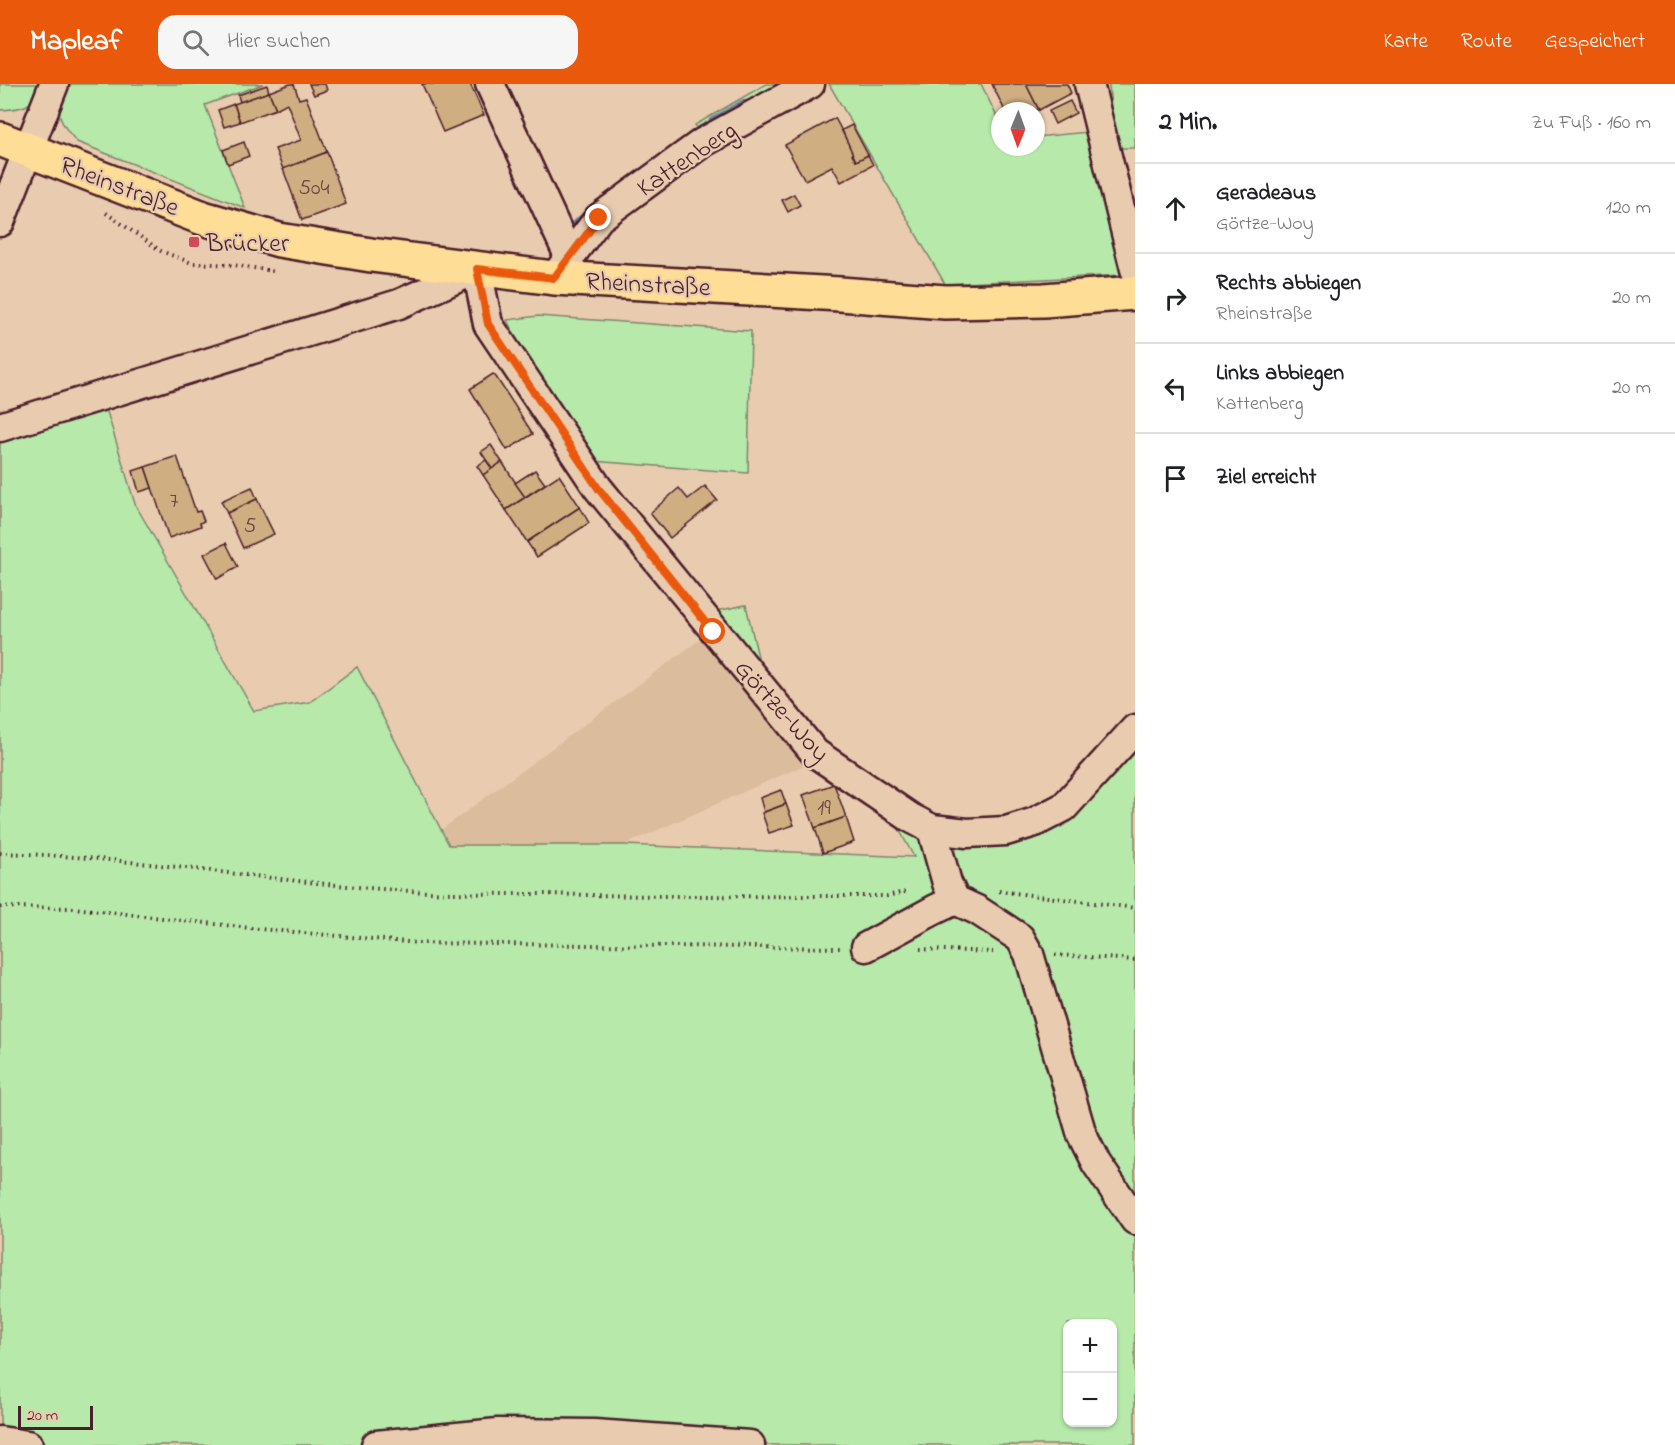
<!DOCTYPE html>
<html lang="de">
<meta charset="utf-8">
<style>
body{margin:0;font-family:"Indie Flower",sans-serif;background:#f6f6f6;color:#202124}
.controls{position:absolute;right:18px;bottom:18px;display:grid;overflow:hidden;border-radius:12px;box-shadow:0 2px 4px #0004}
.controls button{width:54px;height:54px;display:grid;place-items:center;padding:0;border:0;border-bottom:2px solid #e0e0e0;background:#fff;color:#202124;font:30px sans-serif}
.compass{position:absolute;left:991px;top:18px;width:54px;height:54px;border-radius:50%;background:#fff;box-shadow:0 2px 4px #0004;rotate:181deg}
.scale{position:absolute;left:18px;bottom:15px;width:75px;box-sizing:border-box;padding-left:6px;border:3px solid #4a1f2b;border-top:0;font-size:16px;line-height:21px;white-space:nowrap;color:#4a1f2b;-webkit-text-stroke:4px #e9ccb0;paint-order:stroke}
.stop{position:absolute;width:18px;height:18px;margin:-14px;border:4px solid #ea580c;border-radius:50%;background:#fff}
.stop.end{background:#ea580c;border-color:#fff;box-shadow:0 2px 6px #0008}
.list{margin:0;padding:0;list-style:none}
h2{display:flex;justify-content:space-between;align-items:center;height:78px;margin:0;padding:0 24px;font-size:26px}
h2 small{font-size:20px;font-weight:400;color:#757577}
.list li{display:grid;grid-template-columns:39px 1fr auto;gap:18px;align-items:center;box-sizing:border-box;height:90px;padding:0 24px;border-top:2px solid #e0e0e0}
.list b{display:block;font-size:22px;white-space:nowrap}
.list p{margin:0;font-size:20px;white-space:nowrap;color:#757577}
.list em{font-size:20px;font-style:normal;color:#757577}
.icon{flex:none;width:33px;height:33px;fill:none;stroke:currentColor;stroke-width:2;stroke-linecap:round;stroke-linejoin:round}
.map{position:relative;flex:none;width:1135px;height:1361px;overflow:hidden}
header{display:flex;align-items:center;gap:36px;box-sizing:border-box;height:84px;padding:0 30px;background:#ea580c;color:#fff}
header strong{font-size:28px}
nav{display:flex;gap:33px;margin-inline-start:auto;font-size:21px}
.search{width:420px;height:54px;background:#f6f6f6;display:flex;align-items:center;gap:15px;box-sizing:border-box;padding:0 21px;border-radius:18px;color:#757577;font-size:22px}
main{display:flex}
aside{flex:1;background:#fff}
.map>svg:first-child{display:block}
</style>
<header>
<strong>Mapleaf</strong>
<div class="search"><svg class="icon" aria-label="search" viewBox="0 0 24 24"><circle cx="10" cy="10" r="6"/><path d="M15 15l6 6"/></svg>Hier suchen</div>
<nav><a>Karte</a><a>Route</a><a>Gespeichert</a></nav>
</header>
<main>
<div class="map">
<svg width="1135" height="1361" viewBox="0 0 1135 1361">
<rect width="100%" height="100%" fill="#e9ccb0"/>
<filter id="ink" filterUnits="userSpaceOnUse"><feTurbulence type="fractalNoise" baseFrequency=".0167" numOctaves="2"/><feDisplacementMap in="SourceGraphic" scale="12" xChannelSelector="R" yChannelSelector="G"/><feConvolveMatrix kernelMatrix="1 2 1 2 8 2 1 2 1" color-interpolation-filters="sRGB"/></filter>
<g filter="url(#ink)">
<polygon fill="#dbbc9d" points="706,551 809,679 624,761 449,761 441,746"/>
<g fill="#b6e9aa" stroke="#80846a" stroke-width="1.5" fill-rule="evenodd">
<path d="M 0,0 L 43,0 C 34,23 23,25 0,26 Z"/>
<path d="M 67,0 L 263,0 L 205,21 L 245,124 L 77,58 C 56,35 55,28 67,0 Z"/>
<polygon points="766,0 788,0 700,50 695,41"/>
<polygon points="829,0 981,0 1000,39 1000,63 1036,63 1036,53 1088,48 1114,142 1122,191 945,200"/>
<polygon points="1109,0 1135,0 1135,64 1114,64"/>
<polygon points="538,232 751,247 748,389 592,377 532,287 507,236"/>
<path d="M 105,321 L 135,420 L 254,627 L 310,618 L 357,583 L 449,761 L 624,761 L 914,773 L 894,736 L 1011,758 L 1062,742 L 1135,659 L 1135,1361 L 0,1361 L 0,354 ZM 1068,1240 L 1112,1240 L 1112,1338 L 1068,1338 Z"/>
<polygon points="746,521 762,590 711,528"/>
</g>
<g fill="none" stroke-linecap="round" stroke-linejoin="round">
<g stroke="#74829f" stroke-width="8">
<polyline points="713,37 744,19"/>
<polyline points="565,148 585,132"/>
</g>
</g>
<g fill="#cfae82" stroke="#4a1f2b" stroke-width="1.5">
<polygon points="290,0 294,0 299,15 306,13 327,68 283,85 275,65 301,56 287,19 276,25 269,8"/>
<polygon points="309,0 325,0 327,6 314,11"/>
<polygon points="422,0 470,0 484,31 443,48"/>
<polygon points="992,0 1026,0 1039,26 1005,27"/>
<polygon points="1026,0 1067,0 1071,9 1039,26"/>
<polygon points="267,1 269,8 240,18 238,11"/>
<polygon points="269,8 276,25 240,38 234,20"/>
<polygon points="1070,17 1076,29 1055,40 1049,27"/>
<polygon points="234,20 240,38 224,43 218,26"/>
<polygon points="835,34 854,70 852,71 856,77 868,71 873,81 841,98 832,82 805,96 785,61"/>
<polygon points="852,41 868,71 856,77 842,46"/>
<polygon points="244,58 249,72 228,80 223,66"/>
<polygon points="327,68 346,120 302,136 283,85"/>
<polygon points="794,110 800,121 788,128 782,116"/>
<polygon points="493,290 496,293 533,350 507,366 470,305"/>
<polygon points="491,361 502,378 492,385 481,368"/>
<polygon points="177,372 196,428 200,427 204,437 200,439 201,442 169,454 145,383"/>
<polygon points="486,376 492,385 483,391 477,382"/>
<polygon points="502,378 525,413 506,426 483,391"/>
<polygon points="145,383 152,404 139,408 133,387"/>
<polygon points="535,386 545,400 525,413 515,399"/>
<polygon points="559,391 580,423 527,458 506,426"/>
<polygon points="705,402 717,416 670,454 650,429 679,404 688,415"/>
<polygon points="252,403 257,415 227,429 221,417"/>
<polygon points="257,415 274,450 243,464 227,429"/>
<polygon points="580,423 589,439 537,473 527,458"/>
<polygon points="226,459 238,483 217,495 204,470"/>
<polygon points="834,700 846,733 815,744 803,711"/>
<polygon points="781,706 786,720 764,728 760,714"/>
<polygon points="786,720 794,741 769,749 762,729"/>
<polygon points="846,733 854,758 823,769 815,744"/>
</g>
<g fill="none" stroke-linecap="round" stroke-linejoin="round">
<g stroke="#4a1f2b" stroke-width="33">
<g id="minor">
<polyline points="490,0 569,172"/>
<polyline points="1089,0 1135,185"/>
<polyline points="0,138 54,0"/>
<polyline points="554,194 599,134 702,59 810,0"/>
<polyline points="0,343 399,220 477,185 488,240 598,404 815,669 911,734 932,745 967,749 1006,747 1035,738 1064,723 1135,645"/>
<polyline points="932,745 947,799 955,816 977,826 1020,854 1029,870 1082,1051 1096,1079 1135,1136"/>
<polyline points="866,863 934,826 955,816"/>
<polyline points="0,1357 28,1361"/>
<polyline points="376,1361 498,1349 594,1350 750,1361"/>
</g>
</g>
<g stroke="#4a1f2b" stroke-width="38">
<polyline id="major" points="0,55 203,134 279,156 371,171 554,194 840,210 945,218 1044,216 1135,209"/>
</g>
<g stroke="#4a1f2b" stroke-width="4" stroke-dasharray="1.5 4.5" stroke-linecap="butt">
<polyline points="106,129 161,167 192,179 233,181 273,187"/>
<path d="M 0,769 C 144,773 286,801 429,808 C 467,810 505,810 543,810 C 658,813 772,812 887,812 L 909,807"/>
<polyline points="999,807 1135,824"/>
<polyline points="0,823 74,824 259,845 418,859 840,864"/>
<polyline points="920,865 993,868"/>
<polyline points="1055,871 1135,876"/>
</g>
<use href="#minor" stroke="#e9ccb0" stroke-width="28"/>
<use href="#major" stroke="#fedd96" stroke-width="33"/>
</g>
</g>
<g fill="none" stroke-linecap="round" stroke-linejoin="round" filter="url(#ink)">
<polyline stroke="#ea580c" stroke-width="8" points="599,134 554,194 477,185 488,240 598,404 713,548"/>
</g>
<rect fill="#d1495b" stroke="#e9ccb0" stroke-width="2" x="188" y="152" width="12" height="12" rx="3"/>
<g text-anchor="middle" stroke-width="4.5" stroke-linejoin="round" paint-order="stroke">
<g font-size="22" fill="#6b4341">
<text x="314" y="110">504</text>
<text x="174" y="423">7</text>
<text x="250" y="448">5</text>
<text x="824" y="730">19</text>
</g>
<g font-size="26" fill="#4a1f2b" stroke="#e9ccb0">
<text transform="translate(686 74) rotate(-34)" y="9">Kattenberg</text>
<text transform="translate(120 101) rotate(21)" y="9">Rheinstraße</text>
<text transform="translate(648 199) rotate(3)" y="9">Rheinstraße</text>
<text transform="translate(783 626) rotate(48)" y="9">Görtze-Woy</text>
</g>
<g font-size="26" fill="#4a1f2b" stroke="#e9ccb0" text-anchor="start">
<text x="206" y="167">Brücker</text>
</g>
</g>
</svg>
<div class="controls">
<button>+</button>
<button>−</button>
</div>
<svg class="compass" viewBox="-18 -18 36 36"><path d="M0-13l5 13h-10z" fill="#e53935"/><path d="M0 13l5-13h-10z" fill="#757577"/></svg>
<div class="scale">20 m</div>
<div class="stop" style="left:713px;top:548px"></div>
<div class="stop end" style="left:599px;top:134px"></div>
</div>
<aside>
<h2>2 Min.<small>Zu Fuß · 160 m</small></h2>
<ul class="list">
<li><svg class="icon" aria-label="ahead" viewBox="0 0 24 24"><path d="M12 20V5M6 11l6-6 6 6"/></svg><div><b>Geradeaus</b><p>Görtze-Woy</p></div><em>120 m</em></li>
<li><svg class="icon" aria-label="right" viewBox="0 0 24 24"><path d="M7 20v-9h11M14 6l5 5-5 5"/></svg><div><b>Rechts abbiegen</b><p>Rheinstraße</p></div><em>20 m</em></li>
<li><svg class="icon" aria-label="left" viewBox="0 0 24 24"><path d="M17 20v-9H6M10 6l-5 5 5 5"/></svg><div><b>Links abbiegen</b><p>Kattenberg</p></div><em>20 m</em></li>
<li><svg class="icon" aria-label="arrive" viewBox="0 0 24 24"><path d="M6 21V4h12l-3 4 3 4H6"/></svg><div><b>Ziel erreicht</b></div></li>
</ul>
</aside>
</main>
